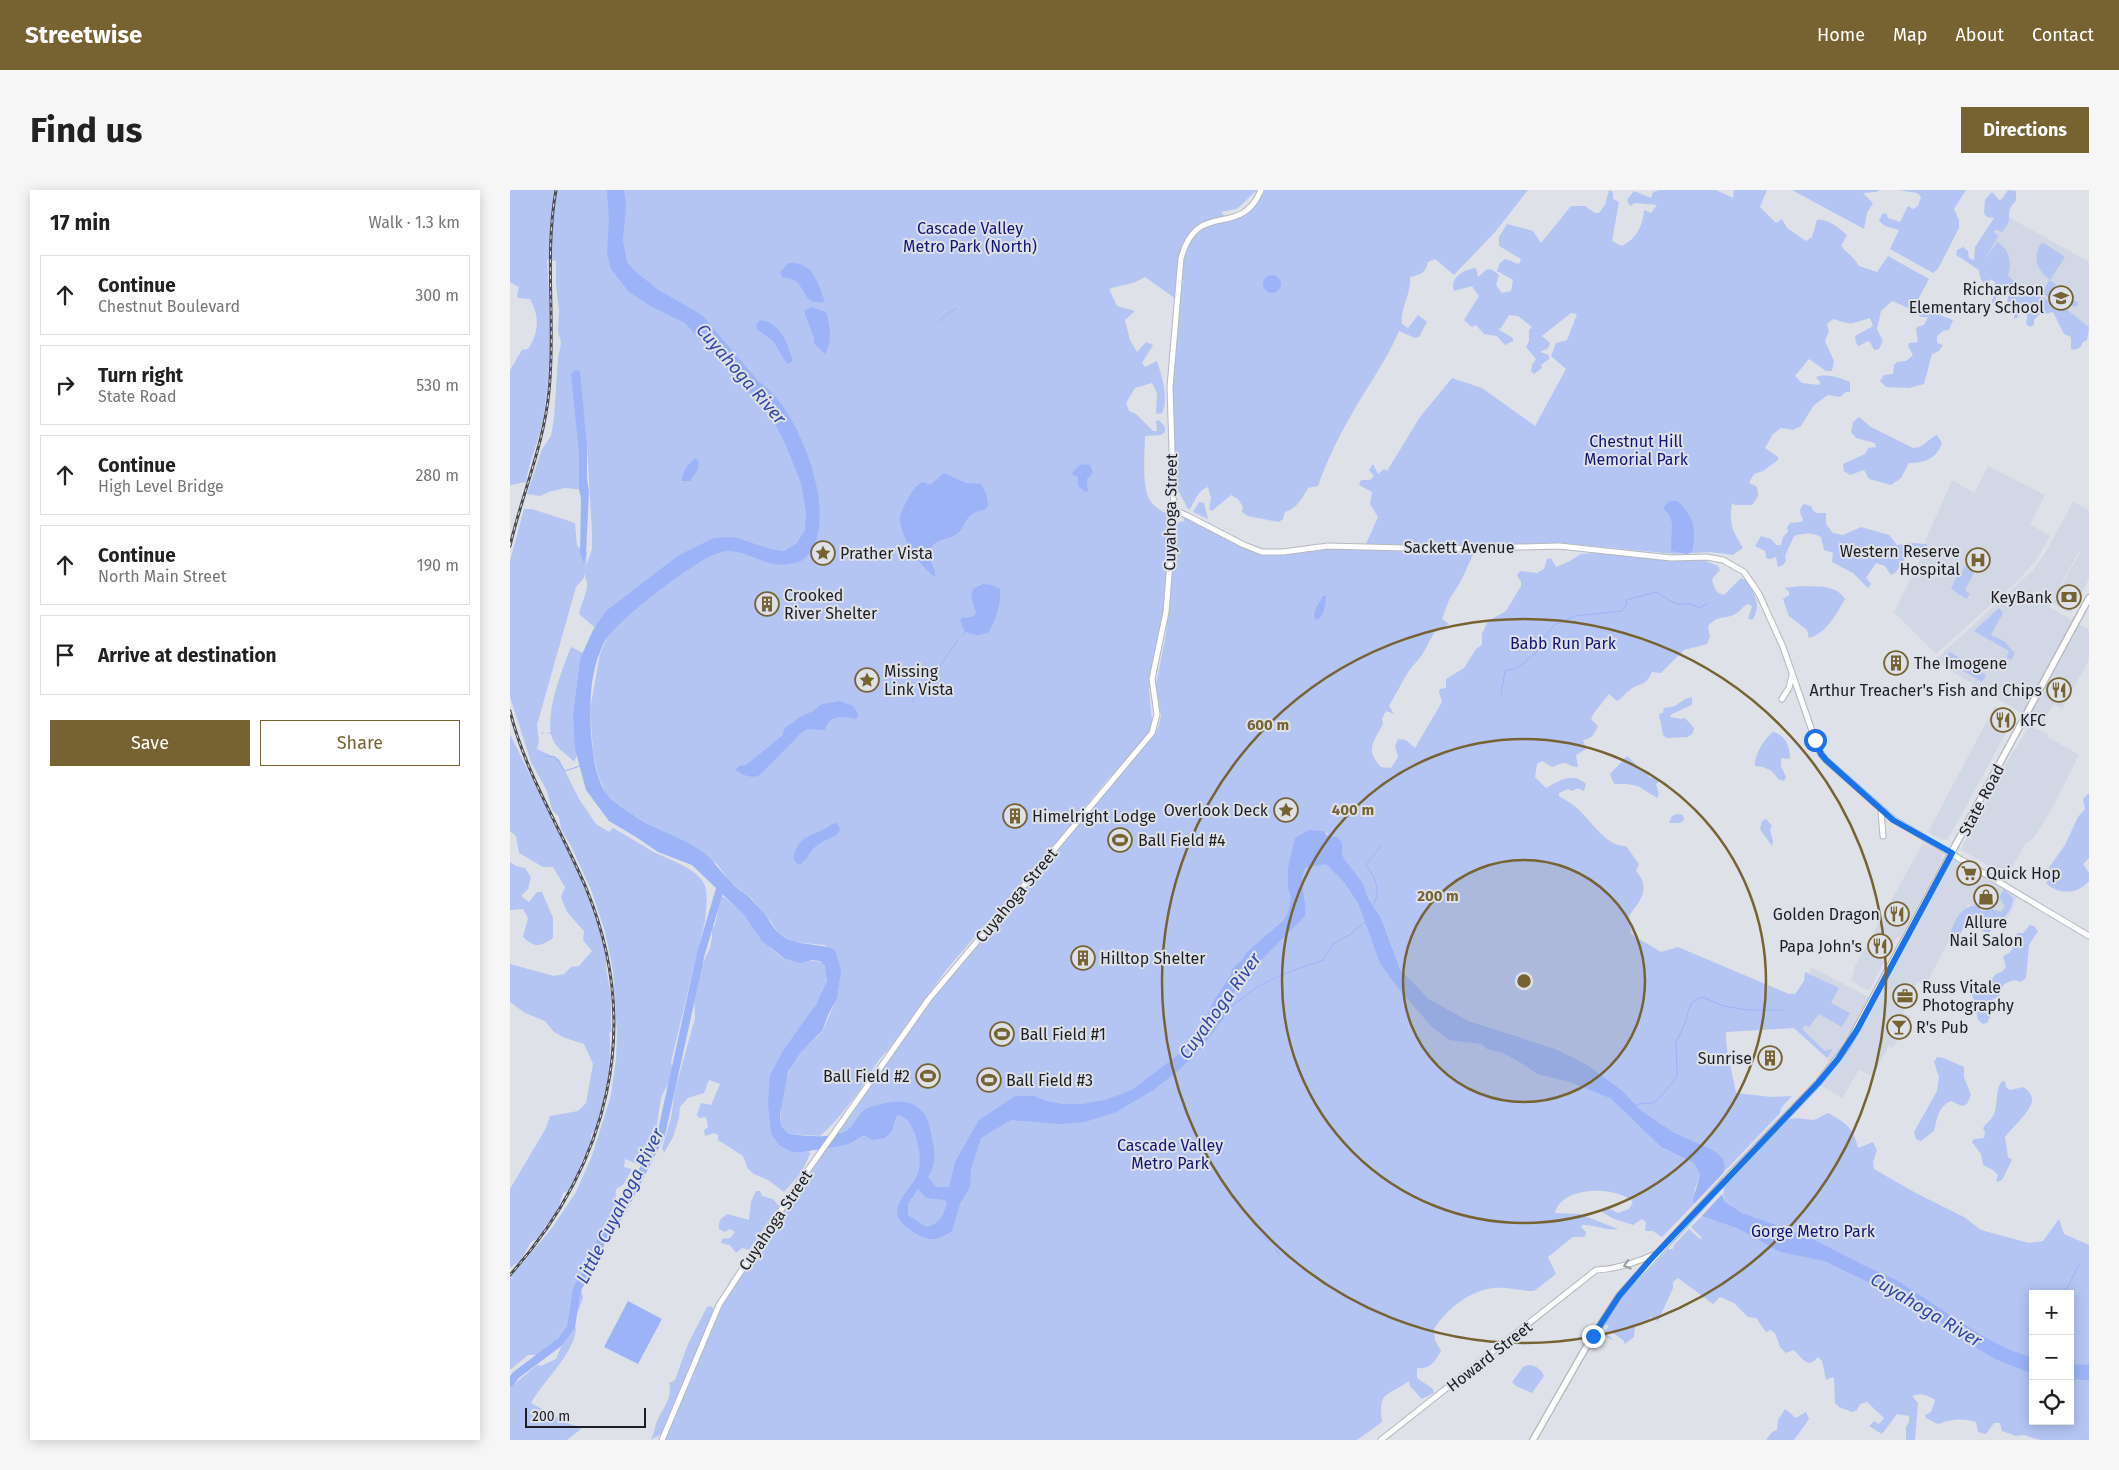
<!DOCTYPE html>
<meta charset="utf-8">
<style>
body{margin:0;font-family:"Fira Sans",sans-serif;background:#f6f6f6;color:#222}
.controls{position:absolute;right:15px;bottom:15px;display:grid;overflow:hidden;border-radius:0px;box-shadow:0 2px 12px #0003}
.controls button{width:45px;height:45px;display:grid;place-items:center;padding:0;border:0;border-bottom:1px solid #e0e0e0;background:#fff;color:#222;font:25px sans-serif}
.scale{position:absolute;left:15px;bottom:12px;width:121px;box-sizing:border-box;padding-left:5px;border:2px solid #1d1e21;border-top:0;font-size:14px;line-height:18px;white-space:nowrap;color:#1d1e21;-webkit-text-stroke:4px #dee1e8;paint-order:stroke}
.stop{position:absolute;width:15px;height:15px;margin:-11px;border:4px solid #1a73e8;border-radius:50%;background:#fff}
.stop.end{background:#1a73e8;border-color:#fff;box-shadow:0 1px 5px #0008}
.list{margin:0;padding:0;list-style:none}
h2{display:flex;justify-content:space-between;align-items:center;height:65px;margin:0;padding:0 20px;font-size:21px}
h2 small{font-size:16px;font-weight:400;color:#767676}
.list li{display:grid;grid-template-columns:32px 1fr auto;gap:15px;align-items:center;box-sizing:border-box;height:80px;margin:0 10px 10px;padding:0 10px;border:1px solid #e0e0e0;border-radius:0px}
.list b{display:block;font-size:19px;white-space:nowrap}
.list p{margin:0;font-size:16px;white-space:nowrap;color:#767676}
.list em{font-size:16px;font-style:normal;color:#767676}
.actions{display:flex;gap:10px;padding:15px 20px}
.actions a{flex:1;padding:11px 0;border:1px solid #776332;border-radius:0px;text-align:center;font-size:18px;color:#776332}
.actions .main{background:#776332;color:#fff}
.icon{flex:none;width:28px;height:28px;fill:none;stroke:currentColor;stroke-width:2;stroke-linecap:round;stroke-linejoin:round}
.map{position:relative;flex:none;width:1579px;height:1250px;overflow:hidden;border-radius:0px}
header{display:flex;align-items:center;gap:30px;box-sizing:border-box;height:70px;padding:0 25px;background:#776332;color:#fff}
header strong{font-size:24px}
nav{display:flex;gap:28px;margin-inline-start:auto;font-size:18px}
.intro{display:flex;align-items:center;justify-content:space-between;box-sizing:border-box;height:120px;padding:0 30px}
h1{margin:0;font-size:35px}
.button{padding:12px 22px;border-radius:0px;background:#776332;color:#fff;font-size:18px;font-weight:700}
main{display:flex;gap:30px;padding:0 30px}
aside{flex:1;background:#fff;border-radius:0px;box-shadow:0 2px 12px #0003}
.map>svg:first-child{display:block}
</style>
<header>
<strong>Streetwise</strong>
<nav><a>Home</a><a>Map</a><a>About</a><a>Contact</a></nav>
</header>
<div class="intro"><h1>Find us</h1><a class="button">Directions</a></div>
<main>
<aside>
<h2>17 min<small>Walk · 1.3 km</small></h2>
<ul class="list">
<li><svg class="icon" aria-label="ahead" viewBox="0 0 24 24"><path d="M12 20V5M6 11l6-6 6 6"/></svg><div><b>Continue</b><p>Chestnut Boulevard</p></div><em>300 m</em></li>
<li><svg class="icon" aria-label="right" viewBox="0 0 24 24"><path d="M7 20v-9h11M14 6l5 5-5 5"/></svg><div><b>Turn right</b><p>State Road</p></div><em>530 m</em></li>
<li><svg class="icon" aria-label="ahead" viewBox="0 0 24 24"><path d="M12 20V5M6 11l6-6 6 6"/></svg><div><b>Continue</b><p>High Level Bridge</p></div><em>280 m</em></li>
<li><svg class="icon" aria-label="ahead" viewBox="0 0 24 24"><path d="M12 20V5M6 11l6-6 6 6"/></svg><div><b>Continue</b><p>North Main Street</p></div><em>190 m</em></li>
<li><svg class="icon" aria-label="arrive" viewBox="0 0 24 24"><path d="M6 21V4h12l-3 4 3 4H6"/></svg><div><b>Arrive at destination</b></div></li>
</ul>
<div class="actions"><a class="main">Save</a><a>Share</a></div>
</aside>
<div class="map">
<svg width="1579" height="1250" viewBox="0 0 1579 1250">
<rect width="100%" height="100%" fill="#dee1e8"/>
<g fill="#d2d7e5">
<polygon points="1495,25 1579,72 1579,140 1467,77"/>
<polygon points="1478,276 1535,305 1520,334 1540,346 1527,369 1511,388 1426,464 1384,422 1417,356 1415,351 1442,290 1464,303"/>
<polygon points="1563,312 1579,320 1579,389 1560,423 1542,413 1571,361 1570,360 1539,417 1579,440 1579,470 1552,519 1545,515 1542,517 1532,535 1436,478 1426,469 1523,380 1535,363"/>
<polygon points="1485,516 1502,525 1503,530 1438,649 1433,650 1418,642"/>
<polygon points="1520,536 1538,544 1538,547 1569,565 1541,620 1523,649 1515,654 1497,686 1453,661 1452,657 1498,570"/>
<polygon points="1413,653 1432,663 1432,669 1399,731 1390,746 1386,748 1359,801 1341,791 1345,776"/>
<polygon points="1442,663 1508,703 1503,718 1492,734 1458,714 1415,796 1408,792 1402,801 1393,823 1401,827 1383,858 1379,856 1362,886 1349,880 1332,908 1308,893 1323,874 1284,838 1302,785 1299,783 1301,778 1305,779 1363,809"/>
</g>
<g fill="#b4c5f4" fill-rule="evenodd">
<path d="M 0,0 L 747,0 L 727,19 L 711,22 L 717,29 L 738,21 L 751,0 L 1018,0 L 986,41 L 944,85 L 925,69 L 918,72 C 916,83 910,85 900,87 C 902,103 890,117 892,134 L 898,138 L 908,125 L 917,132 L 909,147 L 905,148 L 889,141 C 877,170 858,195 843,222 C 829,246 817,270 808,296 L 798,298 C 792,309 787,318 775,322 L 773,329 L 769,332 L 738,326 L 732,322 L 733,317 L 728,309 L 721,305 L 702,321 L 699,319 L 701,308 L 698,297 C 688,300 685,311 680,319 L 678,319 L 663,290 L 660,209 L 666,109 L 635,87 C 624,95 611,94 599,99 L 607,116 L 625,121 L 615,130 L 620,150 L 627,162 L 636,152 L 643,155 L 632,173 L 635,177 L 647,171 C 652,186 659,208 652,223 L 646,224 L 647,203 L 642,193 L 625,198 L 616,213 L 619,221 L 626,224 L 643,241 L 647,241 L 646,231 L 649,230 L 655,237 L 655,242 L 651,245 L 635,246 C 635,262 631,299 641,312 C 646,319 656,323 663,327 L 656,422 L 639,499 L 642,530 L 640,541 L 628,558 L 597,590 L 550,648 L 437,779 L 378,860 C 366,871 360,885 351,898 C 338,916 326,932 310,946 L 279,944 L 271,936 C 269,911 274,883 290,863 C 296,855 307,849 312,841 C 318,831 321,819 327,809 L 315,755 L 283,752 L 269,744 L 259,729 L 241,708 L 220,692 L 207,674 L 121,624 L 96,604 L 88,585 L 83,561 L 80,519 L 90,464 L 97,448 L 69,424 C 72,408 82,399 74,384 L 74,388 L 66,397 L 27,535 L 29,551 L 27,559 L 49,569 L 69,609 L 86,634 L 99,642 L 103,638 C 116,645 128,653 140,660 C 155,669 188,677 195,696 C 198,706 196,721 195,731 L 161,872 C 166,890 155,894 151,909 C 146,933 148,952 134,974 L 127,974 L 115,969 L 114,977 L 122,979 L 113,995 L 106,999 L 105,1019 L 69,1089 L 73,1108 L 69,1119 L 42,1156 L 25,1169 L 25,1165 L 18,1165 L 0,1180 L 0,1088 L 42,1038 L 66,1002 L 82,966 L 101,905 L 106,869 L 107,843 L 103,780 L 95,742 L 82,702 L 61,656 L 51,639 L 49,627 L 42,620 L 37,601 L 21,572 L 0,507 L 0,371 L 14,319 L 22,319 L 65,333 L 67,356 L 77,362 L 76,376 L 82,359 L 82,343 L 77,256 L 69,181 L 75,300 L 55,298 L 39,302 L 30,306 L 17,304 L 32,259 L 41,246 L 44,228 L 48,168 L 51,153 L 48,141 L 49,121 L 46,95 L 46,71 L 37,70 C 41,123 42,177 33,229 C 29,251 19,271 16,292 L 0,295 L 0,180 C 5,173 7,167 12,160 L 18,159 C 29,142 30,127 20,109 L 8,108 L 7,105 L 9,97 L 0,92 Z"/>
<path d="M 1099,0 L 1103,2 L 1103,9 L 1109,12 L 1102,51 L 1112,56 C 1126,49 1133,36 1134,20 L 1141,23 L 1147,15 L 1125,13 L 1120,16 L 1117,10 L 1124,1 L 1141,8 L 1143,2 L 1150,0 L 1206,0 L 1223,8 L 1224,0 L 1257,0 L 1250,17 L 1266,33 L 1272,29 L 1277,38 L 1296,51 L 1302,47 L 1307,30 C 1318,28 1329,38 1337,45 L 1331,56 C 1338,64 1343,66 1349,76 L 1367,82 L 1378,66 L 1419,89 L 1405,115 L 1401,119 L 1382,111 L 1371,121 L 1367,139 L 1373,151 L 1369,159 L 1364,160 L 1360,152 L 1358,151 L 1349,156 L 1346,153 L 1345,146 L 1363,136 L 1360,128 C 1338,134 1346,136 1323,129 L 1317,134 L 1319,141 L 1315,151 L 1324,171 L 1322,181 L 1316,181 L 1299,169 L 1285,186 L 1292,193 L 1309,195 L 1310,192 L 1306,187 C 1319,183 1329,188 1340,192 L 1340,202 L 1336,202 L 1330,207 L 1318,205 L 1304,215 L 1291,236 L 1283,240 L 1271,238 L 1263,244 L 1255,258 L 1268,267 L 1268,270 L 1253,281 L 1244,284 L 1239,293 L 1246,296 C 1250,304 1248,308 1242,315 L 1225,315 L 1222,313 C 1219,335 1222,340 1233,358 L 1223,365 L 1199,362 L 1165,364 L 1061,354 L 963,356 L 856,354 L 868,327 L 860,314 L 862,302 L 849,295 L 851,290 L 860,290 L 864,286 L 859,280 L 863,274 L 868,284 L 874,279 L 877,281 L 910,227 L 942,188 L 972,198 L 1025,236 L 1056,179 L 1041,166 L 1046,153 L 1057,150 L 1067,124 L 1061,123 L 1032,146 L 1040,153 L 1038,158 L 1030,162 L 1039,165 L 1039,169 L 1031,175 L 1032,178 L 1024,184 L 1021,181 L 1022,175 L 1026,169 L 1016,157 L 1019,151 L 1019,140 L 1022,137 L 1008,126 L 999,125 L 991,138 L 988,139 L 1003,148 L 1003,151 L 995,155 L 987,146 L 974,144 L 966,135 L 962,137 L 954,130 L 969,106 L 962,96 L 944,101 C 939,88 954,79 966,78 L 968,87 L 977,79 L 983,80 L 989,85 L 986,95 L 992,103 L 1001,101 L 1003,90 L 987,81 L 990,73 L 995,69 L 1009,74 L 1011,69 L 989,56 L 989,47 L 997,34 L 1023,41 L 1031,53 L 1061,16 L 1075,16 L 1085,23 L 1089,23 L 1095,15 Z"/>
<polygon points="1282,0 1370,0 1366,2 1353,3 1363,13 1357,23 1354,39"/>
<polygon points="1388,0 1456,0 1444,19 1449,30 1449,38 1428,79 1423,83 1380,59 1389,40 1375,36 1369,31 1372,24 1376,23 1378,28 1390,32 1398,16 1403,19 1408,16 1411,7 1407,3"/>
<path d="M 1498,0 L 1506,1 L 1506,10 C 1505,13 1502,14 1501,17 C 1496,26 1504,29 1492,42 L 1486,40 L 1484,42 L 1488,46 L 1476,68 L 1487,52 C 1500,59 1502,73 1498,86 L 1516,100 L 1556,119 L 1579,137 L 1577,150 L 1572,153 L 1571,157 L 1564,160 L 1561,159 L 1561,147 L 1554,144 L 1543,122 L 1535,124 L 1532,122 L 1524,130 L 1524,135 L 1520,137 L 1516,134 L 1518,120 L 1516,114 L 1512,115 L 1507,128 L 1504,129 L 1505,114 L 1504,112 L 1503,115 L 1500,115 L 1497,111 L 1499,104 L 1492,100 L 1482,114 L 1480,115 L 1485,104 L 1483,103 L 1485,92 L 1480,89 L 1479,99 L 1477,100 L 1470,87 L 1469,80 L 1446,65 L 1447,60 L 1453,57 L 1458,61 L 1459,68 L 1464,70 L 1465,57 L 1484,28 L 1477,27 L 1474,23 L 1475,10 L 1482,2 L 1489,10 L 1492,9 Z"/>
<path d="M 1532,52 L 1555,67 L 1540,90 C 1526,79 1522,67 1532,52 Z"/>
<polygon points="1539,90 1546,94 1538,107 1532,103"/>
<polygon points="1554,108 1568,112 1567,117 1555,114"/>
<polygon points="1417,112 1427,124 1443,130 1439,140 1433,141 1427,146 1427,153 1433,155 1429,161 1422,164 1414,194 1399,198 1376,197 1370,191 1374,185 1383,184 1384,175 1387,172 1396,171 1403,165 1398,156 1399,153 1408,152 1406,140 1407,137 1414,135 1418,127 1410,127 1408,123"/>
<path d="M 1349,227 L 1361,237 L 1403,258 C 1415,258 1417,249 1427,245 L 1432,253 C 1426,269 1415,273 1399,273 L 1391,288 L 1381,295 L 1359,289 L 1354,280 L 1340,285 L 1334,281 L 1333,274 L 1355,264 L 1358,258 L 1366,257 L 1365,253 L 1346,248 L 1341,242 L 1343,232 Z"/>
<polygon points="689,312 694,313 698,329 683,322"/>
<path d="M 1294,314 L 1301,316 C 1304,325 1309,323 1316,323 L 1316,334 L 1323,343 L 1333,345 L 1351,337 L 1379,345 L 1387,355 L 1403,353 L 1417,354 L 1417,356 L 1412,367 L 1397,365 L 1386,382 L 1381,385 L 1375,376 L 1366,373 L 1356,388 L 1361,394 L 1358,398 L 1343,383 L 1322,372 L 1323,363 L 1314,360 L 1311,347 C 1301,342 1294,343 1284,346 L 1275,366 L 1276,371 L 1273,375 L 1268,377 L 1266,367 L 1260,369 L 1256,368 L 1255,361 L 1245,356 L 1251,346 L 1261,349 L 1266,355 L 1271,355 L 1273,347 L 1278,342 L 1277,337 L 1280,333 L 1291,332 L 1293,330 C 1290,322 1288,320 1294,314 Z"/>
<path d="M 673,324 L 752,362 L 818,356 L 966,358 L 951,391 L 939,410 L 932,429 L 939,434 L 924,443 L 912,465 L 898,482 L 879,516 L 884,524 L 876,521 L 872,529 L 873,534 C 863,553 855,560 871,577 L 881,578 L 888,567 L 885,556 L 888,549 L 896,550 L 905,558 L 932,512 L 929,502 L 930,499 L 936,498 L 936,489 L 954,478 L 966,459 L 972,455 L 972,444 L 978,431 L 996,421 L 1011,396 L 1011,392 L 1007,385 L 1010,381 L 1027,383 L 1034,379 L 1037,369 L 1041,368 L 1046,377 L 1060,371 L 1071,364 L 1085,363 L 1087,359 L 1140,366 L 1195,367 L 1196,371 L 1208,376 L 1210,380 L 1202,389 C 1204,396 1205,404 1214,405 L 1231,388 L 1236,390 C 1245,403 1252,416 1242,430 L 1238,428 L 1242,417 L 1239,414 C 1233,415 1232,420 1227,423 C 1214,431 1210,423 1198,436 L 1200,447 L 1197,454 L 1174,460 L 1151,483 L 1142,482 C 1135,498 1129,492 1120,500 C 1115,503 1113,508 1107,511 L 1099,504 L 1084,523 L 1081,529 L 1088,536 C 1084,544 1082,549 1073,550 L 1076,559 L 1066,565 L 1068,577 C 1052,575 1061,569 1042,577 L 1032,571 L 1027,574 L 1025,587 L 1036,598 C 1049,591 1063,581 1076,594 L 1074,601 L 1068,598 L 1062,601 L 1058,599 L 1049,603 L 1049,606 C 1057,611 1066,616 1072,623 C 1083,634 1098,657 1116,656 L 1129,674 L 1126,681 C 1141,698 1131,710 1119,726 L 1121,744 L 1151,762 L 1168,757 L 1279,804 L 1285,804 L 1294,791 L 1295,782 L 1329,798 L 1321,813 L 1340,823 L 1332,837 L 1309,824 L 1299,837 L 1295,835 L 1292,839 L 1315,861 L 1322,859 L 1322,861 L 1317,868 L 1284,838 L 1216,842 C 1215,862 1223,883 1226,903 L 1262,907 L 1282,906 L 1271,918 L 1270,923 L 1214,982 L 1215,977 L 1203,960 L 1163,942 L 1129,919 L 1114,902 L 1078,875 L 1046,859 L 959,831 L 919,809 L 890,779 L 872,729 L 864,750 L 940,846 L 1046,870 L 1100,908 L 1151,957 L 1184,973 L 1190,985 L 1185,999 L 1184,1014 L 1152,1047 L 1143,1041 L 1135,1041 L 1136,1032 L 1132,1029 L 1123,1035 L 1104,1029 L 1092,1022 L 1096,1017 L 1108,1023 L 1119,1019 L 1123,1012 C 1106,995 1051,996 1045,1023 L 1070,1024 L 1108,1039 C 1095,1041 1085,1034 1072,1035 L 1071,1037 L 1076,1042 L 1075,1047 L 1063,1047 L 1038,1067 L 1046,1084 L 1024,1101 C 1011,1101 997,1097 984,1098 C 961,1100 936,1119 924,1139 L 925,1150 L 931,1161 C 925,1171 920,1180 907,1178 L 907,1188 L 923,1199 L 924,1203 L 912,1209 L 900,1196 L 899,1191 C 877,1207 868,1200 872,1232 L 847,1250 L 152,1250 L 156,1241 L 141,1250 C 144,1244 145,1236 147,1231 C 153,1218 163,1208 159,1193 L 165,1190 L 178,1154 L 197,1117 L 201,1116 L 204,1119 L 204,1125 L 215,1104 L 418,810 L 554,652 L 642,543 L 648,538 L 651,526 L 646,494 L 656,444 L 665,337 L 667,333 L 674,331 ZM 812,640 L 818,644 L 800,675 Z"/>
<polygon points="1459,373 1467,377 1455,400 1460,404 1456,409 1452,406 1452,405 1449,405 1441,398 1447,387 1449,387 1456,375 1458,376"/>
<path d="M 1291,396 C 1306,397 1326,394 1335,409 C 1327,423 1316,444 1299,448 L 1297,440 L 1279,426 L 1273,409 L 1279,405 L 1279,402 L 1275,398 Z"/>
<polygon points="1489,418 1493,423 1481,445 1496,452 1498,456 1505,463 1501,470 1496,467 1499,461 1464,441"/>
<path d="M 61,457 L 73,463 L 70,469 L 63,524 L 67,565 L 64,572 C 58,565 46,558 43,550 C 33,528 52,479 61,457 Z"/>
<polygon points="1440,462 1476,485 1472,492 1433,469"/>
<polygon points="1182,507 1182,515 1160,525 1161,527 1171,529 1175,528 1184,538 1183,543 1178,547 1157,548 1153,545 1149,524 1153,523 1154,518 1165,516 1175,509"/>
<path d="M 1263,542 C 1276,545 1280,557 1280,569 L 1271,568 L 1271,576 L 1276,587 L 1274,591 L 1268,589 C 1262,579 1256,577 1245,576 C 1244,565 1254,549 1263,542 Z"/>
<path d="M 0,544 L 68,683 L 87,729 L 96,767 L 96,778 L 101,806 L 101,839 L 102,841 L 99,843 C 104,857 93,937 81,944 L 81,954 L 71,973 L 68,986 L 62,998 L 53,1003 L 46,1025 L 35,1036 L 31,1047 L 21,1052 L 11,1070 L 0,1078 L 0,999 L 36,938 L 40,926 L 68,921 L 76,913 L 83,874 L 74,854 L 55,848 L 44,842 L 35,831 L 15,823 L 0,812 L 0,774 L 44,786 L 54,784 L 61,777 L 69,776 L 82,761 L 73,750 L 74,741 L 57,722 L 51,707 L 55,697 L 43,677 L 33,677 L 9,663 L 6,646 L 0,641 Z"/>
<polygon points="1117,566 1132,580 1136,580 1139,587 1147,588 1150,591 1146,594 1149,604 1147,608 1128,596 1116,594 1104,594 1100,584"/>
<path d="M 1579,603 L 1579,668 L 1573,674 L 1579,683 L 1579,691 C 1567,705 1549,705 1536,693 L 1540,686 L 1538,679 L 1555,655 L 1568,627 L 1575,619 L 1573,609 Z"/>
<polygon points="1167,624 1173,625 1174,630 1170,633 1159,633 1162,626"/>
<polygon points="1256,629 1262,636 1260,640 1263,651 1262,656 1250,639 1252,631"/>
<path d="M 0,672 L 6,676 L 15,678 L 21,687 L 18,699 L 11,706 L 19,712 L 27,702 L 32,702 L 43,728 L 43,748 C 30,757 25,758 13,747 L 18,728 L 13,719 L 0,720 Z"/>
<path d="M 1494,699 L 1503,708 C 1502,725 1488,730 1479,743 L 1470,740 L 1464,732 L 1458,727 L 1455,729 C 1453,741 1453,742 1443,750 L 1440,748 C 1441,734 1453,712 1469,716 L 1471,721 L 1475,721 L 1479,718 L 1491,722 L 1495,716 L 1489,707 Z"/>
<path d="M 211,707 L 214,707 C 221,713 228,719 234,725 C 247,740 256,759 275,769 C 287,775 309,766 314,775 C 329,797 287,838 276,857 C 270,866 264,927 261,943 L 292,962 L 299,961 L 300,964 L 291,983 L 274,1002 L 258,990 L 244,984 L 238,979 L 233,966 L 208,950 L 208,945 L 204,943 L 195,946 L 194,940 L 198,937 L 196,927 L 189,928 L 187,925 L 191,913 L 201,915 L 210,894 L 199,890 L 194,903 L 178,908 L 170,917 L 169,928 L 163,947 L 154,963 L 152,958 L 161,928 L 165,900 L 185,828 L 184,807 L 189,790 L 189,781 L 200,758 L 202,747 L 202,739 L 205,735 Z"/>
<path d="M 1520,735 L 1524,736 L 1528,741 L 1519,755 L 1516,788 L 1511,792 L 1504,790 L 1494,794 L 1489,806 L 1482,810 L 1478,818 L 1480,827 L 1477,833 L 1473,834 L 1468,830 L 1460,796 L 1464,794 L 1476,796 L 1486,784 L 1492,782 L 1496,777 L 1493,766 C 1504,762 1503,757 1504,747 L 1508,743 L 1513,743 Z"/>
<path d="M 1427,867 L 1434,868 L 1454,877 L 1454,887 L 1461,905 L 1457,914 L 1452,916 L 1441,911 C 1428,916 1427,930 1424,941 L 1411,951 L 1406,949 L 1404,942 L 1427,901 L 1429,887 L 1424,872 Z"/>
<path d="M 1495,891 L 1496,897 L 1500,900 L 1514,897 C 1518,901 1523,905 1522,911 C 1521,921 1501,939 1495,947 L 1498,967 L 1502,970 L 1492,990 L 1486,992 L 1488,985 L 1483,980 L 1473,975 L 1471,964 L 1462,952 L 1464,949 L 1474,948 L 1475,942 L 1473,938 C 1477,932 1484,928 1485,921 C 1488,910 1485,904 1491,892 Z"/>
<path d="M 1318,923 C 1336,933 1343,937 1348,958 L 1363,952 L 1367,960 L 1363,972 L 1364,979 L 1404,1002 L 1454,1027 L 1471,1040 L 1519,1053 L 1533,1051 L 1549,1029 L 1554,1044 L 1579,1055 L 1579,1250 L 1530,1250 L 1514,1245 L 1506,1246 L 1492,1241 L 1490,1233 L 1484,1233 L 1476,1244 L 1468,1242 L 1466,1232 C 1451,1228 1443,1229 1428,1234 L 1416,1228 L 1415,1225 L 1421,1222 L 1425,1210 C 1418,1205 1410,1203 1402,1206 L 1408,1213 L 1405,1250 L 1396,1250 L 1396,1237 L 1399,1232 L 1399,1226 L 1387,1224 L 1372,1244 L 1359,1236 L 1364,1231 L 1369,1234 L 1374,1228 L 1357,1212 L 1350,1214 L 1347,1220 L 1342,1222 L 1329,1217 L 1325,1213 L 1324,1189 L 1323,1187 L 1316,1190 L 1312,1171 L 1308,1167 C 1298,1180 1292,1168 1284,1160 L 1276,1163 L 1270,1157 L 1265,1143 L 1260,1140 L 1256,1142 L 1246,1128 L 1238,1127 L 1224,1113 L 1210,1107 L 1203,1114 L 1168,1088 L 1163,1092 L 1163,1098 L 1148,1131 L 1140,1127 L 1138,1132 L 1125,1136 L 1124,1147 L 1115,1154 L 1113,1150 L 1100,1141 L 1097,1144 L 1104,1151 L 1096,1147 L 1094,1143 L 1099,1136 L 1095,1134 L 1113,1108 L 1158,1059 L 1163,1059 L 1163,1056 L 1179,1039 L 1190,1049 L 1192,1048 L 1181,1037 L 1192,1026 L 1220,1015 L 1215,1012 L 1211,994 L 1273,930 L 1287,928 L 1304,930 ZM 1523,1104 L 1560,1104 L 1560,1231 L 1523,1231 Z"/>
<path d="M 246,1001 L 250,1001 L 252,1006 L 263,1009 L 269,1016 L 239,1060 L 232,1058 L 226,1063 L 220,1055 L 211,1053 L 212,1049 L 220,1048 L 225,1042 L 220,1039 L 215,1042 L 209,1039 C 208,1030 211,1028 218,1024 L 239,1030 L 241,1012 Z"/>
<path d="M 66,1137 C 66,1162 33,1191 21,1213 L 57,1233 L 72,1238 L 57,1250 L 0,1250 L 0,1198 L 27,1175 L 31,1176 L 46,1169 L 50,1159 Z"/>
<path d="M 1018,1175 C 1026,1175 1031,1179 1034,1186 L 1022,1203 L 1006,1196 L 1002,1192 L 1013,1177 Z"/>
<polygon points="1275,1219 1286,1228 1296,1222 1299,1229 1284,1250 1256,1250 1262,1242 1267,1240 1268,1230"/>
</g>
<g fill="#9cb4f7" fill-rule="evenodd">
<path d="M 97,0 L 114,0 L 116,16 L 113,51 L 117,72 L 125,81 L 147,99 L 192,125 L 249,192 C 288,215 334,333 295,368 C 291,372 288,372 283,373 C 257,380 243,362 219,361 C 211,361 202,365 195,369 C 172,382 104,432 94,453 C 80,480 79,514 81,544 C 83,563 85,587 96,603 C 99,608 105,611 109,615 C 121,624 133,632 146,638 C 163,646 178,651 193,662 C 204,671 210,681 220,691 C 225,698 234,702 240,708 C 245,713 250,719 255,724 C 260,731 264,740 271,745 C 286,757 308,752 325,760 L 331,780 L 327,809 L 319,823 L 312,841 L 290,863 L 278,882 L 270,924 L 271,936 L 279,944 C 296,946 320,949 336,941 C 345,936 347,924 356,919 C 360,916 366,916 371,914 C 397,907 417,914 421,943 C 424,959 428,972 418,987 L 426,997 L 439,997 L 445,972 L 469,930 L 505,906 L 524,906 L 536,911 L 553,914 L 572,914 L 595,910 L 622,900 L 669,864 L 693,833 L 705,809 L 720,786 L 723,778 L 732,770 L 737,762 L 773,731 L 778,723 L 781,707 L 778,698 L 778,678 L 785,648 L 799,640 L 814,641 L 818,647 L 828,647 L 832,653 L 832,664 L 834,669 L 852,692 L 859,710 L 872,730 L 890,779 L 919,809 L 959,831 L 1046,859 L 1078,875 L 1114,902 L 1129,919 L 1163,942 L 1203,960 L 1212,968 L 1215,977 L 1211,994 L 1211,1002 L 1215,1012 L 1232,1023 L 1299,1047 L 1349,1073 L 1388,1091 L 1471,1145 L 1495,1158 L 1523,1168 L 1523,1184 L 1485,1169 L 1460,1154 L 1410,1117 L 1333,1080 L 1315,1071 L 1270,1062 L 1227,1038 L 1192,1026 L 1185,1017 L 1183,1010 L 1190,985 L 1184,973 L 1151,957 L 1100,908 L 1060,892 L 1027,884 L 1008,871 L 993,863 L 977,859 L 971,854 L 939,850 L 921,836 L 884,793 L 870,773 L 848,713 L 834,692 L 816,674 L 795,678 C 787,693 798,710 795,726 L 732,789 L 715,817 L 714,828 L 690,859 L 669,880 L 642,901 L 606,922 L 575,932 L 551,934 L 501,930 L 471,948 L 461,979 L 460,997 L 450,1014 L 442,1041 C 437,1044 431,1048 425,1049 C 414,1051 387,1035 387,1023 C 387,1009 403,996 408,983 C 413,969 407,942 398,931 C 396,928 392,927 388,925 L 386,927 L 382,941 L 375,948 L 362,950 L 356,946 L 352,946 L 341,953 L 331,956 L 292,962 L 282,962 L 269,955 L 261,943 L 258,913 L 260,885 L 274,859 L 307,813 L 317,791 L 315,776 L 310,771 L 302,770 L 291,773 L 275,769 L 253,752 L 234,725 L 182,675 L 148,662 L 126,647 L 99,631 L 76,600 L 65,559 L 63,524 L 70,469 L 83,440 L 96,421 L 169,365 L 204,348 L 224,347 L 260,359 L 274,361 L 287,353 L 295,340 L 296,322 L 291,293 L 275,253 L 259,223 L 175,133 L 142,117 L 119,102 L 101,79 L 97,62 L 99,29 ZM 408,999 L 416,1008 L 434,1010 L 437,1013 C 434,1024 429,1035 416,1037 L 398,1025 L 398,1014 Z"/>
<path d="M 278,73 C 303,71 308,93 315,112 C 294,115 297,101 285,90 L 272,87 L 270,82 Z"/>
<circle cx="762" cy="94" r="9"/>
<path d="M 302,117 L 316,122 C 320,135 323,152 315,164 L 304,153 L 304,148 L 294,121 Z"/>
<path d="M 250,130 C 271,133 277,152 283,171 L 277,174 L 263,151 L 247,139 L 246,134 Z"/>
<polygon points="65,180 70,181 77,256 77,288 79,302 76,364 74,373 70,363 71,309 69,299 69,263 61,184"/>
<path d="M 186,268 L 189,272 L 188,279 L 180,291 L 172,291 C 171,283 179,272 186,268 Z"/>
<polygon points="571,274 580,275 583,283 577,289 578,301 575,302 568,296 568,287 561,284"/>
<path d="M 434,283 L 456,293 L 471,294 L 476,303 L 478,315 L 476,319 C 470,321 463,322 459,327 C 453,333 453,342 445,345 C 436,350 423,349 420,361 C 418,372 427,378 425,387 C 410,377 389,346 390,327 C 391,322 395,314 398,309 C 402,301 405,296 413,292 L 420,295 Z"/>
<path d="M 1159,311 L 1167,311 C 1184,326 1187,340 1182,362 L 1177,364 L 1161,361 L 1162,333 L 1159,325 L 1153,318 Z"/>
<path d="M 473,394 L 482,395 L 490,399 C 491,413 486,431 478,443 L 467,445 L 455,442 L 450,430 L 453,427 L 456,428 L 464,426 L 466,422 L 461,407 L 463,399 Z"/>
<path d="M 813,406 L 816,406 C 816,414 814,427 807,430 L 804,427 L 805,420 Z"/>
<path d="M 330,511 L 343,516 L 349,525 L 346,529 C 332,526 319,524 315,540 L 298,539 L 292,542 L 250,585 C 240,589 234,585 225,580 L 229,576 L 236,575 L 272,546 L 275,538 L 290,527 L 303,521 L 312,514 Z"/>
<path d="M 327,633 L 330,639 L 328,644 C 322,648 315,650 309,654 C 300,659 298,670 289,675 L 283,669 C 290,640 305,648 322,634 Z"/>
<polygon points="118,1111 152,1129 128,1174 94,1157"/>
<polygon points="1560,1174 1579,1175 1579,1190 1560,1189"/>
</g>
<polygon fill="#dee1e8" points="1218,978 1213,994 1214,1002 1190,1028 1182,1016"/>
<g fill="none" stroke-linecap="round" stroke-linejoin="round">
<g stroke="#9cb4f7" stroke-width="1">
<polyline points="428,131 446,118"/>
<polyline points="453,445 455,442"/>
<polyline points="415,498 448,450"/>
<polyline points="991,505 995,481 1007,478 1028,461 1032,450 1044,435 1065,426 1111,421 1117,415 1116,410 1146,402 1166,414 1182,414 1189,418 1199,413"/>
<polyline points="402,513 406,506"/>
<polyline points="32,543 33,543"/>
<polyline points="39,543 42,543"/>
<polyline points="35,566 45,567 55,581 70,576"/>
<path d="M 863,715 C 872,702 865,687 856,675 L 871,656"/>
<polyline points="713,823 747,797 771,785 813,770 823,754 841,744 856,731"/>
<polyline points="1124,916 1132,913 1142,914 1151,906 1167,887 1166,852 1174,836 1181,813 1189,808 1195,808 1214,816 1237,820 1272,820"/>
<polyline points="748,1041 759,1052"/>
<polyline points="765,1059 770,1065"/>
<polyline points="1554,1104 1570,1073"/>
</g>
<polyline stroke="#9cb4f7" stroke-width="8" points="0,1193 6,1185 50,1152 61,1137 67,1099 78,1081 91,1052 112,1021 151,945 191,763 210,699"/>
<g stroke="#b5b8be" stroke-width="7">
<g id="secondary">
<polyline points="664,324 671,323 678,326 734,355 752,362 773,362 818,356 933,359 1049,356 1161,368 1197,367 1213,370 1234,382 1249,404 1273,457 1309,561 1316,570 1383,629 1579,746"/>
<polyline points="1272,509 1279,498 1282,485"/>
<polyline points="1371,620 1373,646"/>
<path d="M 152,1250 L 209,1115 L 286,997 L 418,810 L 642,543 L 647,524 L 642,489 L 656,422 L 664,324 L 660,197 L 671,68 C 688,7 730,51 751,0"/>
<path d="M 871,1250 L 1086,1080 C 1108,1079 1126,1072 1146,1064"/>
</g>
</g>
<g stroke="#b5b8be" stroke-width="8">
<polyline id="primary" points="1023,1250 1075,1159 1109,1106 1215,990 1308,893 1337,856 1579,408"/>
</g>
<use href="#secondary" stroke="#fff" stroke-width="5"/>
<use href="#primary" stroke="#fff" stroke-width="5.5"/>
<g stroke="#4d4e52" stroke-width="3">
<g id="rail">
<path d="M 0,356 C 12,304 34,255 39,201 C 46,134 34,67 46,0"/>
<path d="M 0,521 C 16,585 51,639 76,698 C 134,838 98,975 0,1085"/>
</g>
</g>
<use href="#rail" stroke="#dee1e8" stroke-width="1" stroke-dasharray="4" stroke-linecap="butt"/>
</g>
<defs><path id="oneway-chevron" d="M-2-3.5L2.5 0L-2 3.5" fill="none" stroke-width="1.6" stroke-linecap="round" stroke-linejoin="round" transform="scale(1.25)"/></defs>
<use stroke="#999a9b" href="#oneway-chevron" transform="translate(1117 1075) rotate(164)"/>
<g fill="none" stroke-linecap="round" stroke-linejoin="round">
<polyline stroke="#1a73e8" stroke-width="6" points="1083,1146 1109,1106 1140,1070 1308,893 1328,869 1347,840 1442,663 1383,630 1316,570 1311,564 1305,550"/>
</g>
<circle cx="1014" cy="791" r="121" fill="#776332" fill-opacity=".12"/>
<g fill="none" stroke="#776332" stroke-width="2.5">
<circle cx="1014" cy="791" r="121"/>
<circle cx="1014" cy="791" r="242"/>
<circle cx="1014" cy="791" r="362"/>
</g>
<defs>
<g id="school-ring" transform="scale(1.25)"><circle r="9.5" fill="#dee1e8" stroke="#776332" stroke-width="1.5"/><path d="M0-5L7-2L0 1L-7-2ZM-4 1L0 2.5L4 1V4Q0 6-4 4Z" fill="#776332"/></g>
<g id="sight-ring" transform="scale(1.25)"><circle r="9.5" fill="#dee1e8" stroke="#776332" stroke-width="1.5"/><path d="M0-6L1.8-2.2L6-1.7L2.9 1.2L3.7 5.4L0 3.3L-3.7 5.4L-2.9 1.2L-6-1.7L-1.8-2.2Z" fill="#776332"/></g>
<g id="hospital-ring" transform="scale(1.25)"><circle r="9.5" fill="#dee1e8" stroke="#776332" stroke-width="1.5"/><path d="M-5-5h3v3.5h4V-5h3V5h-3V1.5h-4V5h-3Z" fill="#776332"/></g>
<g id="bank-ring" transform="scale(1.25)"><circle r="9.5" fill="#dee1e8" stroke="#776332" stroke-width="1.5"/><path d="M-6-4H6V4H-6ZM0-2.3a2.3 2.3 0 1 0 0 4.6a2.3 2.3 0 1 0 0-4.6Z" fill="#776332"/></g>
<g id="building-ring" transform="scale(1.25)"><circle r="9.5" fill="#dee1e8" stroke="#776332" stroke-width="1.5"/><path d="M-4-6H4V6H1V3H-1V6H-4ZM-2.5-4.3h1.7v1.8h-1.7ZM.8-4.3h1.7v1.8H.8ZM-2.5-1h1.7V.8h-1.7ZM.8-1h1.7V.8H.8Z" fill="#776332"/></g>
<g id="restaurant-ring" transform="scale(1.25)"><circle r="9.5" fill="#dee1e8" stroke="#776332" stroke-width="1.5"/><path d="M-5-6h1v4h1v-4h1v4h1v-4h1v5L-1.5 .5V6h-2V.5L-5-1ZM5-6V6H3V1.5H1.5Q1.5-4 5-6Z" fill="#776332"/></g>
<g id="stadium-ring" transform="scale(1.25)"><circle r="9.5" fill="#dee1e8" stroke="#776332" stroke-width="1.5"/><path d="M0-5a6.5 5 0 1 0 0 10a6.5 5 0 1 0 0-10ZM-3.5-1.8h7v3.6h-7Z" fill="#776332"/></g>
<g id="supermarket-ring" transform="scale(1.25)"><circle r="9.5" fill="#dee1e8" stroke="#776332" stroke-width="1.5"/><path d="M-6-5.5h2.5l.6 2H6L4.5 2H-2.5L-4.4-4H-6ZM-1.5 3.2a1.3 1.3 0 1 0 .1 0ZM3 3.2a1.3 1.3 0 1 0 .1 0Z" fill="#776332"/></g>
<g id="shop-ring" transform="scale(1.25)"><circle r="9.5" fill="#dee1e8" stroke="#776332" stroke-width="1.5"/><path d="M-5-2.5h2.3a2.7 3.5 0 0 1 5.4 0H5L5.5 6h-11ZM-1.5-2.5h3a1.5 2.3 0 0 0-3 0Z" fill="#776332"/></g>
<g id="office-ring" transform="scale(1.25)"><circle r="9.5" fill="#dee1e8" stroke="#776332" stroke-width="1.5"/><path d="M-6-3h4V-5.5h4V-3h4V5H-6ZM-1-4.5V-3h2v-1.5ZM-6 0V1H6V0Z" fill="#776332"/></g>
<g id="bar-ring" transform="scale(1.25)"><circle r="9.5" fill="#dee1e8" stroke="#776332" stroke-width="1.5"/><path d="M-6-5H6L.8 .8V4.5H3.5V6h-7V4.5H-.8V.8Z" fill="#776332"/></g>
</defs>
<g fill-rule="evenodd">
<use href="#school-ring" x="1551" y="108"/>
<use href="#sight-ring" x="313" y="363"/>
<use href="#hospital-ring" x="1468" y="370"/>
<use href="#bank-ring" x="1559" y="407"/>
<use href="#building-ring" x="257" y="414"/>
<use href="#building-ring" x="1386" y="473"/>
<use href="#sight-ring" x="357" y="490"/>
<use href="#restaurant-ring" x="1549" y="500"/>
<use href="#restaurant-ring" x="1493" y="530"/>
<use href="#sight-ring" x="776" y="620"/>
<use href="#building-ring" x="505" y="626"/>
<use href="#stadium-ring" x="610" y="650"/>
<use href="#supermarket-ring" x="1459" y="683"/>
<use href="#shop-ring" x="1476" y="707"/>
<use href="#restaurant-ring" x="1387" y="724"/>
<use href="#restaurant-ring" x="1370" y="756"/>
<use href="#building-ring" x="573" y="768"/>
<use href="#office-ring" x="1395" y="806"/>
<use href="#bar-ring" x="1389" y="837"/>
<use href="#stadium-ring" x="492" y="844"/>
<use href="#building-ring" x="1260" y="868"/>
<use href="#stadium-ring" x="418" y="886"/>
<use href="#stadium-ring" x="479" y="890"/>
</g>
<g text-anchor="middle" stroke-width="4" stroke-linejoin="round" paint-order="stroke">
<g font-size="16" fill="#101474" stroke="#dee1e8">
<text x="460" y="44">Cascade Valley<tspan x="460" dy="18">Metro Park (North)</tspan></text>
<text x="1126" y="257">Chestnut Hill<tspan x="1126" dy="18">Memorial Park</tspan></text>
<text x="1053" y="459">Babb Run Park</text>
<text x="660" y="961">Cascade Valley<tspan x="660" dy="18">Metro Park</tspan></text>
<text x="1303" y="1047">Gorge Metro Park</text>
</g>
<g font-size="16" fill="#1d1e21" stroke="#dee1e8" text-anchor="start">
<text x="1534" y="105" text-anchor="end">Richardson<tspan x="1534" dy="18">Elementary School</tspan></text>
<text x="1450" y="367" text-anchor="end">Western Reserve<tspan x="1450" dy="18">Hospital</tspan></text>
<text x="330" y="369">Prather Vista</text>
<text x="274" y="411">Crooked<tspan x="274" dy="18">River Shelter</tspan></text>
<text x="1542" y="413" text-anchor="end">KeyBank</text>
<text x="1404" y="479">The Imogene</text>
<text x="374" y="487">Missing<tspan x="374" dy="18">Link Vista</tspan></text>
<text x="1532" y="506" text-anchor="end">Arthur Treacher's Fish and Chips</text>
<text x="1510" y="536">KFC</text>
<text x="758" y="626" text-anchor="end">Overlook Deck</text>
<text x="522" y="632">Himelright Lodge</text>
<text x="628" y="656">Ball Field #4</text>
<text x="1476" y="689">Quick Hop</text>
<text x="1370" y="730" text-anchor="end">Golden Dragon</text>
<text x="1476" y="738" text-anchor="middle">Allure<tspan x="1476" dy="18">Nail Salon</tspan></text>
<text x="1352" y="762" text-anchor="end">Papa John's</text>
<text x="590" y="774">Hilltop Shelter</text>
<text x="1412" y="803">Russ Vitale<tspan x="1412" dy="18">Photography</tspan></text>
<text x="1406" y="843">R's Pub</text>
<text x="510" y="850">Ball Field #1</text>
<text x="1242" y="874" text-anchor="end">Sunrise</text>
<text x="400" y="892" text-anchor="end">Ball Field #2</text>
<text x="496" y="896">Ball Field #3</text>
</g>
<g font-size="16" fill="#1d1e21" stroke="#dee1e8">
<text transform="translate(660 322) rotate(-89)" y="6">Cuyahoga Street</text>
<text x="949" y="363">Sackett Avenue</text>
<text transform="translate(1471 610) rotate(-62)" y="6">State Road</text>
<text transform="translate(506 705) rotate(-50)" y="6">Cuyahoga Street</text>
<text transform="translate(265 1030) rotate(-56)" y="6">Cuyahoga Street</text>
<text transform="translate(979 1166) rotate(-38)" y="6">Howard Street</text>
</g>
<g font-size="18" font-style="italic" fill="#3147a6" stroke="#dee1e8">
<text transform="translate(231 184) rotate(49)" y="6">Cuyahoga River</text>
<text transform="translate(710 816) rotate(-54)" y="6">Cuyahoga River</text>
<text transform="translate(110 1016) rotate(-63)" y="6">Little Cuyahoga River</text>
<text transform="translate(1416 1120) rotate(31)" y="6">Cuyahoga River</text>
</g>
</g>
<circle cx="1014" cy="791" r="8" fill="#776332" stroke="#dee1e8" stroke-width="2.5"/>
<g font-size="15" text-anchor="middle" font-weight="bold" fill="#776332" stroke="#dee1e8" stroke-width="4" stroke-linejoin="round" paint-order="stroke">
<text x="758" y="540">600 m</text>
<text x="843" y="625">400 m</text>
<text x="928" y="711">200 m</text>
</g>
</svg>
<div class="controls">
<button>+</button>
<button>−</button>
<button><svg class="icon" aria-label="locate" viewBox="0 0 24 24"><circle cx="12" cy="12" r="6"/><path d="M12 2v4M12 18v4M2 12h4M18 12h4"/></svg></button>
</div>
<div class="scale">200 m</div>
<div class="stop" style="left:1305px;top:550px"></div>
<div class="stop end" style="left:1083px;top:1146px"></div>
</div>
</main>
